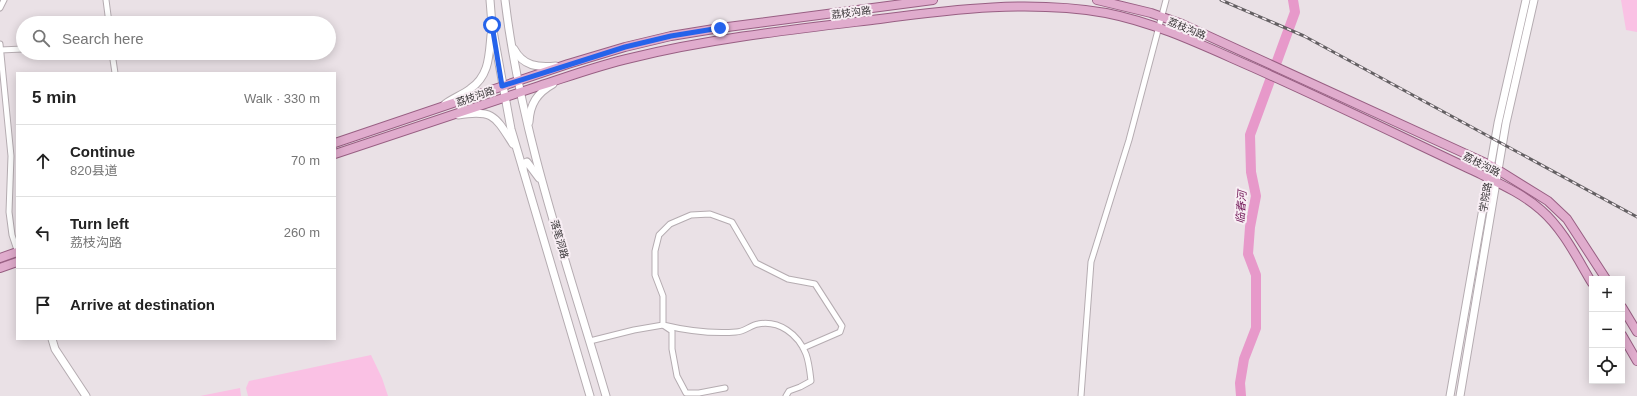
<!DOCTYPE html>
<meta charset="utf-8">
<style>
body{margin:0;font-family:Arial,"Noto Sans SC",sans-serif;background:#f2f2f2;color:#222}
.controls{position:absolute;right:12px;bottom:12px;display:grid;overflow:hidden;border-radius:0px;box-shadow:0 2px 10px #0003}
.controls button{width:36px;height:36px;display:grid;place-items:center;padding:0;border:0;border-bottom:1px solid #e0e0e0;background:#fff;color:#222;font:20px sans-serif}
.stop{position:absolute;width:12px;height:12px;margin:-9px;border:3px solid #2563eb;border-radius:50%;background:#fff}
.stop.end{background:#2563eb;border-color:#fff;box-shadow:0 1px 4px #0008}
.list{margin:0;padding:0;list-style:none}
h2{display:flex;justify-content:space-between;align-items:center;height:52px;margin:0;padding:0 16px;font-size:17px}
h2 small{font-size:13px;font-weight:400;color:#767676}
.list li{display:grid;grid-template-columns:26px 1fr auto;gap:12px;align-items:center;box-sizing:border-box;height:72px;padding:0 16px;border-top:1px solid #e0e0e0}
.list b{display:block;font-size:15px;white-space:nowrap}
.list p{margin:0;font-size:13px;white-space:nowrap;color:#767676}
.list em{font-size:13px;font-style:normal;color:#767676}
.icon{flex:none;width:22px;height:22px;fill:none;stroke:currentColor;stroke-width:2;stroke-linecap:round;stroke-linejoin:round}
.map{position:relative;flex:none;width:1637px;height:396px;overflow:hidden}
.search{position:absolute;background:#fff;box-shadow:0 2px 10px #0003;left:16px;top:16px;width:320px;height:44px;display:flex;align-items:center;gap:10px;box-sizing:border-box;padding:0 14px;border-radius:22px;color:#767676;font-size:15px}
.panel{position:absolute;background:#fff;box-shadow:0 2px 10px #0003;left:16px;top:72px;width:320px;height:268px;border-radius:0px}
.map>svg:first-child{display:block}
</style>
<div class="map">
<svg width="1637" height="396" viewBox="0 0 1637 396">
<rect width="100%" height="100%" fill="#eae1e6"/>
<g fill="#fac1e4">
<polygon points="1621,0 1637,0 1637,32 1626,30"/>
<polygon points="371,355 382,378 388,396 248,396 246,388 249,381"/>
<polygon points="240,388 241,396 200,396"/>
</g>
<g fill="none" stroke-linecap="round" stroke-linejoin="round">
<polyline stroke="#e799ca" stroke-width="10" points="1241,396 1240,383 1244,359 1256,328 1256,275 1248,254 1250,227 1256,196 1251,172 1250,135 1295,12 1293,0"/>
<g stroke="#b5acb1" stroke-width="7">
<g id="street">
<polyline points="106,0 109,23"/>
<polyline points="0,8 4,0"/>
<polyline points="0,44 11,156 9,212 12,235 17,250"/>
<polyline points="0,50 23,49"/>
<polyline points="112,53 115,73"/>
<polyline points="590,341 634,330 663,325 672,331 672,349 677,376 686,393 699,393 725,388"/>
<path d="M 786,396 L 789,391 L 800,387 L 811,381 C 810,372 809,362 806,354 C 798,334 779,320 758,324 C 751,325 744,332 736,332 C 710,334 688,331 663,325 L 663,296 L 655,275 L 655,251 L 659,235 L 670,224 L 691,215 L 710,214 L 732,222 L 756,263 L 788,279 L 815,284 L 842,326 L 840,332 L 803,348"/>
<polyline points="1081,396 1091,262 1129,140 1166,0"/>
</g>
</g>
<g stroke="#b5acb1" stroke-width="9">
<g id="secondary">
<polyline points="490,0 492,25 511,129 590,396"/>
<path d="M 505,0 C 521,135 568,266 606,396"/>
<path d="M 514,49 C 523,66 538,68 556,66"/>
<path d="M 445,104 C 453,98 462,95 470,89 C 489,76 489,57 491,35"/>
<path d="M 458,115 C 493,109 495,116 513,144"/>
<path d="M 529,122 C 530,104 537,93 553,84"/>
<polyline points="523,169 523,164 527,162 539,178"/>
<polyline points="52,339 55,349 86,396"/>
<polyline points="1450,396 1498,123 1526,0"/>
<polyline points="1460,396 1506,123 1534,0"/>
</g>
</g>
<g stroke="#985f83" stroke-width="10">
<g id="primary">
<polyline points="1097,0 1151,13 1182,24 1490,165 1548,201 1567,219 1606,279"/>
<polyline points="335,143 568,64 625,47 671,36 720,28 933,0"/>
<path d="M 335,154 C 403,131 471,108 539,86 C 570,76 600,65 631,58 C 712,38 797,29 880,19 C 955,9 1030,0 1106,13 C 1157,23 1204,46 1252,67 C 1326,100 1400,136 1474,171 C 1496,182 1522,193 1541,210 C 1563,229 1577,258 1592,283"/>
<polyline points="0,258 17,252"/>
<polyline points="0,268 17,262"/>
<polyline points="1622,307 1637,332"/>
<polyline points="1622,335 1637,361"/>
</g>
</g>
<use href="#street" stroke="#fff" stroke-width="5"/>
<use href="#secondary" stroke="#fff" stroke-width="7"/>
<use href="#primary" stroke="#e0accd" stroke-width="8"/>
<g stroke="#646063" stroke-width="3">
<polyline id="rail" points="1221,0 1304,36 1637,217"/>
</g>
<use href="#rail" stroke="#f8eef4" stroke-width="1.5" stroke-dasharray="4.5" stroke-linecap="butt"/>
</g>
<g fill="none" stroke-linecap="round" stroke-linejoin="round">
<polyline stroke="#2563eb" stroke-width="5" points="492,25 502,86 625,47 671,36 720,28"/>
</g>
<g text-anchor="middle" stroke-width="4" stroke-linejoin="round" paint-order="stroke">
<g font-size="10" fill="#383537" stroke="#f8eef4">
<text transform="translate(851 12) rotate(-7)" y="4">荔枝沟路</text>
<text transform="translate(1187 28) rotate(22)" y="4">荔枝沟路</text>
<text transform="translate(475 96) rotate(-19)" y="4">荔枝沟路</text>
<text transform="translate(1482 164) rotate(27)" y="4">荔枝沟路</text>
<text transform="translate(1485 197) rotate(-80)" y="4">学院路</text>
<text transform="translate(560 239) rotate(74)" y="4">落笔洞路</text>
</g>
<g font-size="11" font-style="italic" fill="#721858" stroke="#f8eef4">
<text transform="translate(1241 207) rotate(-86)" y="4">临春河</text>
</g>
</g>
</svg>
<div class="controls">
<button>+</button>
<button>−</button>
<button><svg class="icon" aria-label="locate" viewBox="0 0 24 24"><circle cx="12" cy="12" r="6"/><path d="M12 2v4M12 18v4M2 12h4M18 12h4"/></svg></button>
</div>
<div class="stop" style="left:492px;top:25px"></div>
<div class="stop end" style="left:720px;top:28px"></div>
<div class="search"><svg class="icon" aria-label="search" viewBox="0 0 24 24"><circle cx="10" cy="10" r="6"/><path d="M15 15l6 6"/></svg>Search here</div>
<section class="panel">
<h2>5 min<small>Walk · 330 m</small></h2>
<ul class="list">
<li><svg class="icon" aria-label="ahead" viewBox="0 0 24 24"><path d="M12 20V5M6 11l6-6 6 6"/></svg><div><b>Continue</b><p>820县道</p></div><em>70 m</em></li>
<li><svg class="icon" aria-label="left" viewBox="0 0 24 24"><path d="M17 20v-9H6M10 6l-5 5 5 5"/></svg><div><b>Turn left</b><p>荔枝沟路</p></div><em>260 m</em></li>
<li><svg class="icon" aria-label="arrive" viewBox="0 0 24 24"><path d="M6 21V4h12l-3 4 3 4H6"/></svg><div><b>Arrive at destination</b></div></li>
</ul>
</section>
</div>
